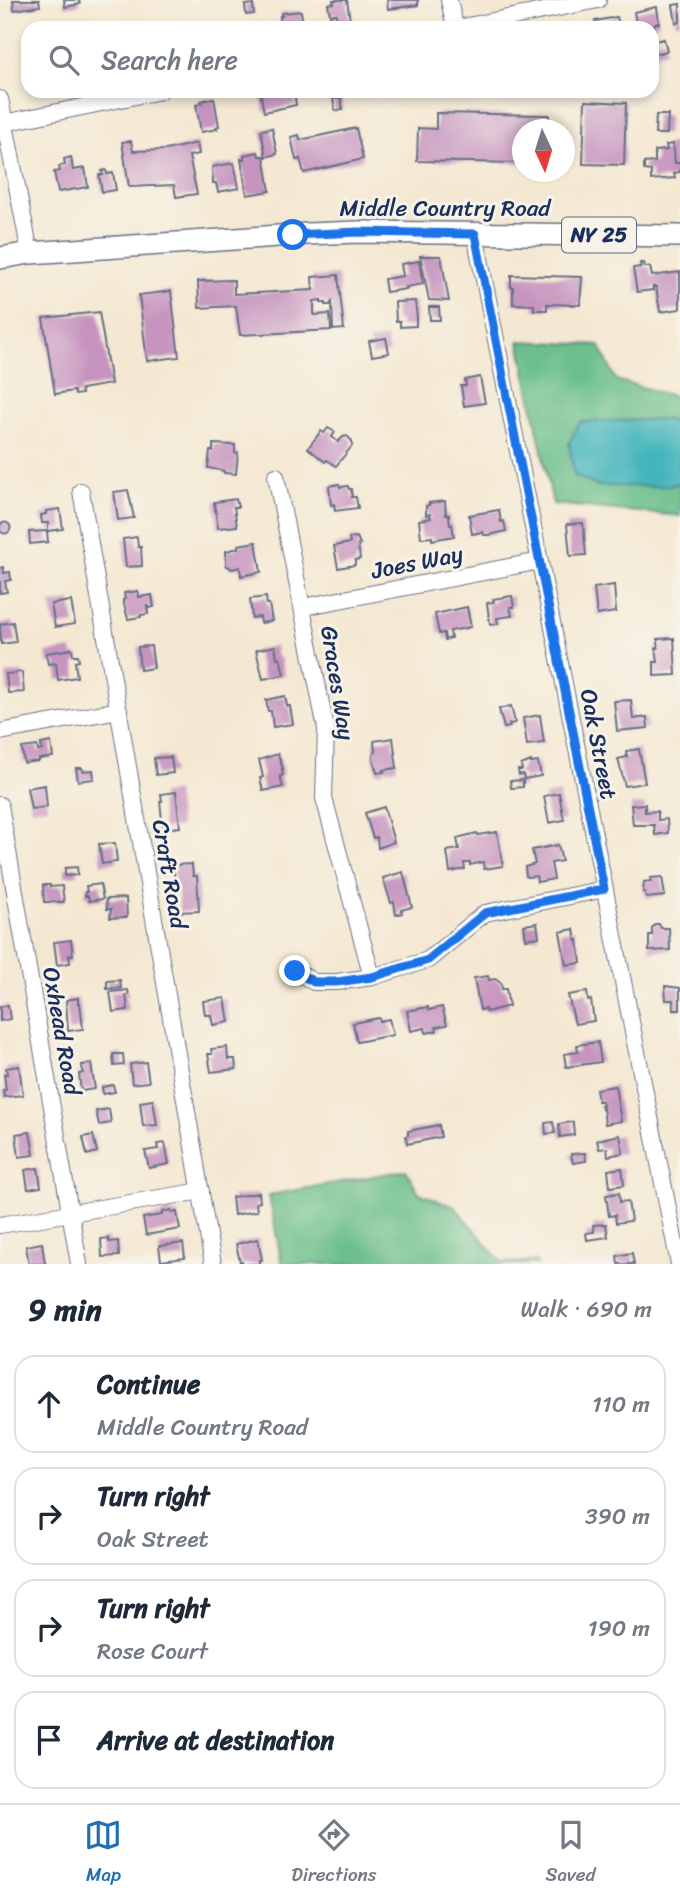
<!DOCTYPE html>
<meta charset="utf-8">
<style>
body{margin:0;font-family:Sriracha,sans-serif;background:#f2f2f3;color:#1f2937}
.compass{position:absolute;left:512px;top:119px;width:63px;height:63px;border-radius:50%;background:#fff;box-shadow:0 4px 10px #0003;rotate:176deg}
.stop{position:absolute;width:21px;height:21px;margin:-16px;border:5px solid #1a73e8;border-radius:50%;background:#fff}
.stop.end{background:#1a73e8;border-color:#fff;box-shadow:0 2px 7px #0008}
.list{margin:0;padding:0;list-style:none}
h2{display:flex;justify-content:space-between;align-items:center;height:91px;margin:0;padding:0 28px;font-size:30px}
h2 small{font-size:23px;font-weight:400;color:#747a83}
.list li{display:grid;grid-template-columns:46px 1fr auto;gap:21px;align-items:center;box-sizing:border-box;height:98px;margin:0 14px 14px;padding:0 14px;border:2px solid #e0e1e3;border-radius:21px}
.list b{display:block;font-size:26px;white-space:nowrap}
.list p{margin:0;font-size:23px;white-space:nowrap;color:#747a83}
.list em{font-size:23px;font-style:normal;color:#747a83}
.icon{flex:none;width:38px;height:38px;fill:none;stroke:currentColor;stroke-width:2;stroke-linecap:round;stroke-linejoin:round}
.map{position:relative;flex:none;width:680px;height:1264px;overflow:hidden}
.search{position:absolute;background:#fff;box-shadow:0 4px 10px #0003;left:21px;right:21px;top:21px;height:77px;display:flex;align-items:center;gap:18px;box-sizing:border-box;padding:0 24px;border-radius:21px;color:#747a83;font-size:26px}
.sheet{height:539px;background:#fff}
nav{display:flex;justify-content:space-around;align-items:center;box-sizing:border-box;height:98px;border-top:2px solid #e0e1e3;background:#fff;font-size:19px;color:#747a83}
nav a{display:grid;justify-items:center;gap:4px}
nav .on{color:#1f6fb2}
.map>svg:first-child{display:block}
</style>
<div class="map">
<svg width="680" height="1264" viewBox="0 0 680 1264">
<rect width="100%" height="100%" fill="#f7f3e8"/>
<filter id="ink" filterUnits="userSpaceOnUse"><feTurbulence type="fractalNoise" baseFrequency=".0143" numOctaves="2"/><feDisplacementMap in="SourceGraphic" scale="14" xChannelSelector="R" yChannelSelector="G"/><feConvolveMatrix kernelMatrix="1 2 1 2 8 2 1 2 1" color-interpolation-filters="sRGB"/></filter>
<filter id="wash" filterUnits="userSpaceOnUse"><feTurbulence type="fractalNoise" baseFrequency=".00686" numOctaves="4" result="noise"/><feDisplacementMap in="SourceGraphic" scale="28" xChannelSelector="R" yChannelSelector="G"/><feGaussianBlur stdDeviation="1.57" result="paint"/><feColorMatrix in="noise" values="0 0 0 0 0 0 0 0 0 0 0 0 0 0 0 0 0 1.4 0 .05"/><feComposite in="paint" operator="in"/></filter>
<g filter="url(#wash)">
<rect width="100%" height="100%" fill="#f4e8d2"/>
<g fill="#6cbf8c" stroke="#447775" stroke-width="2">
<polygon points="519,341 599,345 616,380 680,398 680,425 664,419 667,486 680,483 680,516 553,504"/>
<polygon points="406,1170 419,1193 455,1207 502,1263 535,1261 537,1264 282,1264 269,1195"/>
</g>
<polygon fill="#45b5bc" stroke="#30728d" stroke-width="2" points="665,419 680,425 680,483 667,486 597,486 574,475 569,443 580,422"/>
<g id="blocks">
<g fill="#c694bf">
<polygon points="13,0 39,0 40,6 14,10"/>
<polygon points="64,0 79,0 80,4 65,7"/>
<polygon points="333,0 347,0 350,20 337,22 336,14 330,15 328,4 334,3"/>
<polygon points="387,0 418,0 418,5 388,9"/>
<polygon points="253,4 254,14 246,15 245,5"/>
<polygon points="680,4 680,22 676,23 673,5"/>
<polygon points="657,7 659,23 654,24 655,31 652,31 652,28 637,28 634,12"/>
<polygon points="301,11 303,24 297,25 298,28 295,28 288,25 281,26 280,16 282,16 281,13"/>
<polygon points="617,17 620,28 597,28 595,21"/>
<polygon points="664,39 667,51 652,55 652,44 655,43 655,41"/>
<polygon points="260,91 294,91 296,105 264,112"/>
<polygon points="214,98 219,126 216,127 217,129 201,132 196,105 202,103 201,101"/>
<polygon points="341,98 343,109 335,111 333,99"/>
<polygon points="585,101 626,103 624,165 583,164"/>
<polygon points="436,113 549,115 548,130 522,130 522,163 417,161 418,128 436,129"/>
<polygon points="656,115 668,115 667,134 655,134"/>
<polygon points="272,128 277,154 266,157 261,130"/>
<polygon points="356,128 363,159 304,173 300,159 296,160 291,137 299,135 300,140"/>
<polygon points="131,141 133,151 166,150 197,143 199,154 189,156 197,194 176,197 174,185 129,187 122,142"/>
<polygon points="673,144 675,163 680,163 680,172 674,173 675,178 651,180 651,171 644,170 644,163 655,162 655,151 667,150 666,145"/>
<polygon points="258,152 259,156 264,156 270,191 247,195 241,159 244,159 244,155"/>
<polygon points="71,157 73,170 85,168 88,187 58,192 54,172 60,171 59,166 65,165 64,159"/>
<polygon points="234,163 239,188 218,192 216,183 213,183 212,167"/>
<polygon points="106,170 107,174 113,173 116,190 102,192 99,175 103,175 102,171"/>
<polygon points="420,256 441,256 449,301 429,300"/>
<polygon points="419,261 423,284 406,287 407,289 386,292 384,279 403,276 401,264"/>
<polygon points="640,263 644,263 645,267 650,267 652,276 680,272 680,309 660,312 656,287 653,287 653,290 637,292 633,268 641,267"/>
<polygon points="338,275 344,329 333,330 332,302 330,305 326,305 326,303 321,303 321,300 314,301 314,315 330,314 331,330 240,335 236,306 199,308 198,281 234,280 234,294 313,290 312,277"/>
<polygon points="511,275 582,277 580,305 547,304 547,310 534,310 534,305 513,304 513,287 511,287"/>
<polygon points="171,291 179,357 147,361 139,295"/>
<polygon points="415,301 417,318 416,318 416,326 400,327 400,321 396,321 395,302"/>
<polygon points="429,307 439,307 440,320 430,320"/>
<polygon points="99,312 111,384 81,389 82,394 75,395 74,391 55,394 43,318"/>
<polygon points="386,338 389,353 372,356 369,341"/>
<polygon points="480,377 485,403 464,406 461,386 466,386 465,380"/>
<polygon points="328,428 335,432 332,437 338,442 343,437 347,436 352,441 352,446 336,466 327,460 325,462 308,448 321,431 324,433"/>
<polygon points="213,444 235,445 235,453 238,453 236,474 224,473 224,471 208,468 210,451 213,451"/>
<polygon points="339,484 340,487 348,486 349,489 351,489 352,497 356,497 358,508 335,511 334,504 331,505 329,486"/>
<polygon points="128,490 134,518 118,520 114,492"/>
<polygon points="236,499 238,507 234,507 237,526 218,528 214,502"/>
<polygon points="445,501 446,515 449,515 450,525 452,524 454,536 432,540 432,537 421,538 419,520 431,518 430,514 426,515 426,506 429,505 429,503"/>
<polygon points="60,509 63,529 48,531 48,523 42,523 41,515 46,514 46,511"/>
<polygon points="499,510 501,522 504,521 506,531 490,535 484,535 483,532 472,534 469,515"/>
<circle cx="5" cy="528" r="5.5"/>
<polygon points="583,523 586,555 570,556 567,524"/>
<polygon points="47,531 48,542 30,544 29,532"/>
<polygon points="137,537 138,547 141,547 142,566 126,567 123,539"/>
<polygon points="357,537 360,544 358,544 360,559 355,560 355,565 338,568 334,546 350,543 349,538"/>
<polygon points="256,542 261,572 241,576 240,567 232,569 226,565 226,551 238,548 238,545"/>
<polygon points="3,567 4,573 10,572 11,580 5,581 7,592 0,593 0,568"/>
<polygon points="614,585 616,612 597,615 594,588"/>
<polygon points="138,591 139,597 152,595 154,607 149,608 148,606 147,606 148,614 141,615 141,617 128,619 123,600 125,599 124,593"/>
<polygon points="512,596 514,607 510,607 512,616 497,618 498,624 490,625 487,603 494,602 493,599"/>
<polygon points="266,597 267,604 269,604 272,621 261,623 260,617 252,618 250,599"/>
<polygon points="71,601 75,624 55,627 51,604"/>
<polygon points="467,607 471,627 450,631 451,638 445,640 444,633 439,634 435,614"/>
<polygon points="13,622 16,642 1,644 0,624"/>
<polygon points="674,638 676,675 654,676 654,662 658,662 656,648 658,648 658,639"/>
<polygon points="151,646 154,668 140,670 138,647"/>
<polygon points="275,646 277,658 280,657 284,675 263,679 256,650"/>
<polygon points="72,649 73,655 78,655 79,661 75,662 77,677 58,680 56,663 48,664 46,653"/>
<polygon points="22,672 24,692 8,693 6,674"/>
<polygon points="285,696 287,706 290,706 293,724 273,727 271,711 268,711 266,700"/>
<polygon points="631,700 633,719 647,717 648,728 617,731 614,701"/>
<polygon points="511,706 515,723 509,724 510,727 504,728 499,709"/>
<polygon points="540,715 544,743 527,745 523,718"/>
<polygon points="393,738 397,768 383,770 384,772 377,773 373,758 373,753 375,752 374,741"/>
<polygon points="51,742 53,757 39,759 39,761 24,763 22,748 37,746 38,751 42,750 41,744"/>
<polygon points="639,749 645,783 625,786 618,759 627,757 626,751"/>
<polygon points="278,754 283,769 282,769 283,775 280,776 283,787 263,791 260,778 263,777 259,760"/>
<polygon points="171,757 173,773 156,775 154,758"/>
<polygon points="531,761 531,763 538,762 541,776 524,779 523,774 519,775 518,770 522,770 521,765"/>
<polygon points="76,768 82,768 83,771 93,770 94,779 78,781"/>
<polygon points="523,780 523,787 511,788 510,781"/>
<polygon points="45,785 47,807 31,809 27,788"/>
<polygon points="176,792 180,827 163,829 160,801 162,801 161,794"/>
<polygon points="559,793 564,820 549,823 544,796"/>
<polygon points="645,804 645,812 658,811 658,820 667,819 668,833 655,835 654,825 633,825 631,805"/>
<polygon points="384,807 394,842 378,848 377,837 373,838 365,813"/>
<polygon points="497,832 503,866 484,869 483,862 470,865 470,863 464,863 465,869 450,872 447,851 459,849 457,838 477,833 478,835"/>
<polygon points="115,843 117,862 102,864 99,844"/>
<polygon points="558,845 562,861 551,863 554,879 537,882 536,876 528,877 526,876 525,867 535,864 532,850"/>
<polygon points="192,864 193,876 197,876 199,911 179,912 178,893 177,893 176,884 174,885 174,865"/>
<polygon points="77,867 78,875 65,876 65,868"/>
<polygon points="403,872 412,907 401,910 402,913 396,915 394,902 391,903 383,878"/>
<polygon points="662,877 665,896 646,898 645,892 643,892 644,882 651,881 651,878"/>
<polygon points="100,884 103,899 89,901 88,896 85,896 85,892 87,892 86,886"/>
<polygon points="43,885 50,885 50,887 62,886 64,902 44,902"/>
<polygon points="126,898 127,917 110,918 111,909 107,909 106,899"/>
<polygon points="537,923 539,937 526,939 524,925"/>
<polygon points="656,924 659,924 661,928 669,928 670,950 649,951 649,935 652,935 652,928"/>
<polygon points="574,929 576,941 578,940 581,963 566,965 560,932"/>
<polygon points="71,940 73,955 69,955 70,963 57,965 54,942"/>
<polygon points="488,976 489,980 495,979 501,983 502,989 506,989 509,1006 486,1012 485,1009 480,1010 474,978"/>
<polygon points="120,980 121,988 107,989 107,981"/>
<polygon points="665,986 680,988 680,1010 673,1010 673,1000 666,1000"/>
<polygon points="128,990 129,995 126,995 128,1010 113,1012 110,992"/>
<polygon points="587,992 588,1001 591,1000 594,1021 575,1024 568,995"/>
<polygon points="78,998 78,1003 80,1003 83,1029 68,1031 66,1000"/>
<polygon points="225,998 229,1022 213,1025 211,1015 205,1015 203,1001"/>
<polygon points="8,1005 10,1019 0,1021 0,1007"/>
<polygon points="428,1007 429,1010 442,1007 447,1025 436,1027 437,1031 426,1033 425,1028 411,1031 407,1011"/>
<polygon points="379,1018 380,1021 389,1019 393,1035 357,1042 353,1023"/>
<polygon points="598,1042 601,1062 566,1067 564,1054 578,1052 577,1045"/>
<polygon points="227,1047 228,1059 235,1059 236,1069 211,1072 208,1054 212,1054 211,1049"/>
<polygon points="113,1054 123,1054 124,1065 114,1066"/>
<polygon points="146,1062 149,1082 132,1084 130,1064"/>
<polygon points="91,1064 95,1089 81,1091 79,1074 83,1073 82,1065"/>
<polygon points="19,1066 23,1095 4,1097 3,1090 6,1090 4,1074 7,1074 6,1068"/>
<polygon points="113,1085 115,1092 103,1094 102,1087"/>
<polygon points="615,1086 621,1121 605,1124 603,1108 602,1109 601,1105 603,1105 602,1101 598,1101 596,1089"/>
<polygon points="153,1100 157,1125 143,1126 140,1102"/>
<polygon points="109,1109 111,1123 99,1125 96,1111"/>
<polygon points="553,1122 555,1133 546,1134 545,1123"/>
<polygon points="573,1122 574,1135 560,1137 559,1124"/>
<polygon points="439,1125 441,1137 407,1144 406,1136 408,1135 408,1131"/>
<polygon points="30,1132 34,1155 19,1157 16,1134"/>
<polygon points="93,1135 97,1152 87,1155 83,1137"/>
<polygon points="620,1135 623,1153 608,1156 607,1148 599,1149 597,1140"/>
<polygon points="165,1143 169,1164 149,1168 145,1151 158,1149 157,1144"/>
<polygon points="585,1153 586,1161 573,1163 571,1154"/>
<polygon points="38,1168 41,1187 28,1189 25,1170"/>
<polygon points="622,1168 624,1185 610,1187 608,1170"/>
<polygon points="259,1193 260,1202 256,1203 257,1211 234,1215 232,1197"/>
<polygon points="619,1193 620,1202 628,1201 631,1221 616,1223 615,1215 609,1216 606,1195"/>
<polygon points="171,1210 172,1213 177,1212 180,1229 146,1235 143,1218 162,1215 162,1212"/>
<polygon points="606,1224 608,1237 587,1240 586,1233 594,1232 593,1225"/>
<polygon points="108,1238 109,1242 118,1241 119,1256 102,1257 101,1239"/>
<polygon points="258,1239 262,1260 260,1260 260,1264 243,1264 242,1261 240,1262 236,1244"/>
<polygon points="42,1243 45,1264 29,1264 26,1246"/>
<polygon points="183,1243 185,1258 161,1261 159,1246"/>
<polygon points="632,1253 634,1264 618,1264 617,1256"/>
</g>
</g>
</g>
<g filter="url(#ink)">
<use href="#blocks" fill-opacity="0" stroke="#677087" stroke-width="2"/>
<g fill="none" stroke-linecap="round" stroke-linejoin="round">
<g stroke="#677087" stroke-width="18">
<g id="minor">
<polyline points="449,0 455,28"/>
<polyline points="458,28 598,0"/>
<polyline points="0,99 30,253"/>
<polyline points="4,123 160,91"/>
<polyline points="475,234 679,1264"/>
<polyline points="276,476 326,729 324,798 372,977"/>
<polyline points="81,491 213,1264"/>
<polyline points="303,607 540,561"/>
<polyline points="0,732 119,710"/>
<polyline points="0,805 79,1264"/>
<polyline points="295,971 314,982 337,982 372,977 428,960 485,913 605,889"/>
<polyline points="0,1225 201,1191"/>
</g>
</g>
<g stroke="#677087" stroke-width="24">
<polyline id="major" points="0,258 30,253 307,234 358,232 680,236"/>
</g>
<use href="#minor" stroke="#fff" stroke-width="16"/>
<use href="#major" stroke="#fff" stroke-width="21"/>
</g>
</g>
<g fill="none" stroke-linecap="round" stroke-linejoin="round" filter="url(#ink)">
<polyline stroke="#1a73e8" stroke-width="9" points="293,235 358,232 475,234 604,889 485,913 428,960 372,977 337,982 314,982 295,971"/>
</g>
<g text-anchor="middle" stroke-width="6" stroke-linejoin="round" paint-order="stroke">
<rect fill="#f7f3e8" stroke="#5d6a87" stroke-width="2" x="562" y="217.5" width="74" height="35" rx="5"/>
<g font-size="21" font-weight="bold" fill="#1b2f5e">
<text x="599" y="242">NY 25</text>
</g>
<g font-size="23" fill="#1b2f5e" stroke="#f7f3e8">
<text x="445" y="216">Middle Country Road</text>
<text transform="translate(417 562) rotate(-11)" y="8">Joes Way</text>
<text transform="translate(338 683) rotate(81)" y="8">Graces Way</text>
<text transform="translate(599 744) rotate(79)" y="8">Oak Street</text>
<text transform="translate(170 874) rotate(80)" y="8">Craft Road</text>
<text transform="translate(62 1031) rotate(80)" y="8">Oxhead Road</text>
</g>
</g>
</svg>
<svg class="compass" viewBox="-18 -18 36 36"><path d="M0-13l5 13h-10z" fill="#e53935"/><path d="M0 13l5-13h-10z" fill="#747a83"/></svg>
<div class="stop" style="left:293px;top:235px"></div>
<div class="stop end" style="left:295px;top:971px"></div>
<div class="search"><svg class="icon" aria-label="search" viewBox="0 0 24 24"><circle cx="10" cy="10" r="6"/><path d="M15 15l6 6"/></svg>Search here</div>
</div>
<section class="sheet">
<h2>9 min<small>Walk · 690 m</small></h2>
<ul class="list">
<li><svg class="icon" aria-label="ahead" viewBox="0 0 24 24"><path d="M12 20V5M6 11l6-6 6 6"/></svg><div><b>Continue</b><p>Middle Country Road</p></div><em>110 m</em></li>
<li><svg class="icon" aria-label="right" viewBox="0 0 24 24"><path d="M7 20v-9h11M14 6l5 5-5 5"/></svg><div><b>Turn right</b><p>Oak Street</p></div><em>390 m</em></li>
<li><svg class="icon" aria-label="right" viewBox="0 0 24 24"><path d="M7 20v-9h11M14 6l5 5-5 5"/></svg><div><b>Turn right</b><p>Rose Court</p></div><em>190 m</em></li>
<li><svg class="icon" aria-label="arrive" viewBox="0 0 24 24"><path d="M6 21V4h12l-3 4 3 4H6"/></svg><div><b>Arrive at destination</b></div></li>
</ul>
</section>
<nav>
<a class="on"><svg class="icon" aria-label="map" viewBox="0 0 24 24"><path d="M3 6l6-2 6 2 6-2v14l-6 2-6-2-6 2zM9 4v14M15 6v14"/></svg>Map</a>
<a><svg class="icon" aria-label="directions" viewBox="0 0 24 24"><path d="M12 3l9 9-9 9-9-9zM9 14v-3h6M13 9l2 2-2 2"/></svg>Directions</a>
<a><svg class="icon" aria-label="saved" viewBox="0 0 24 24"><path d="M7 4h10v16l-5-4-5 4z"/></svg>Saved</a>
</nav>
